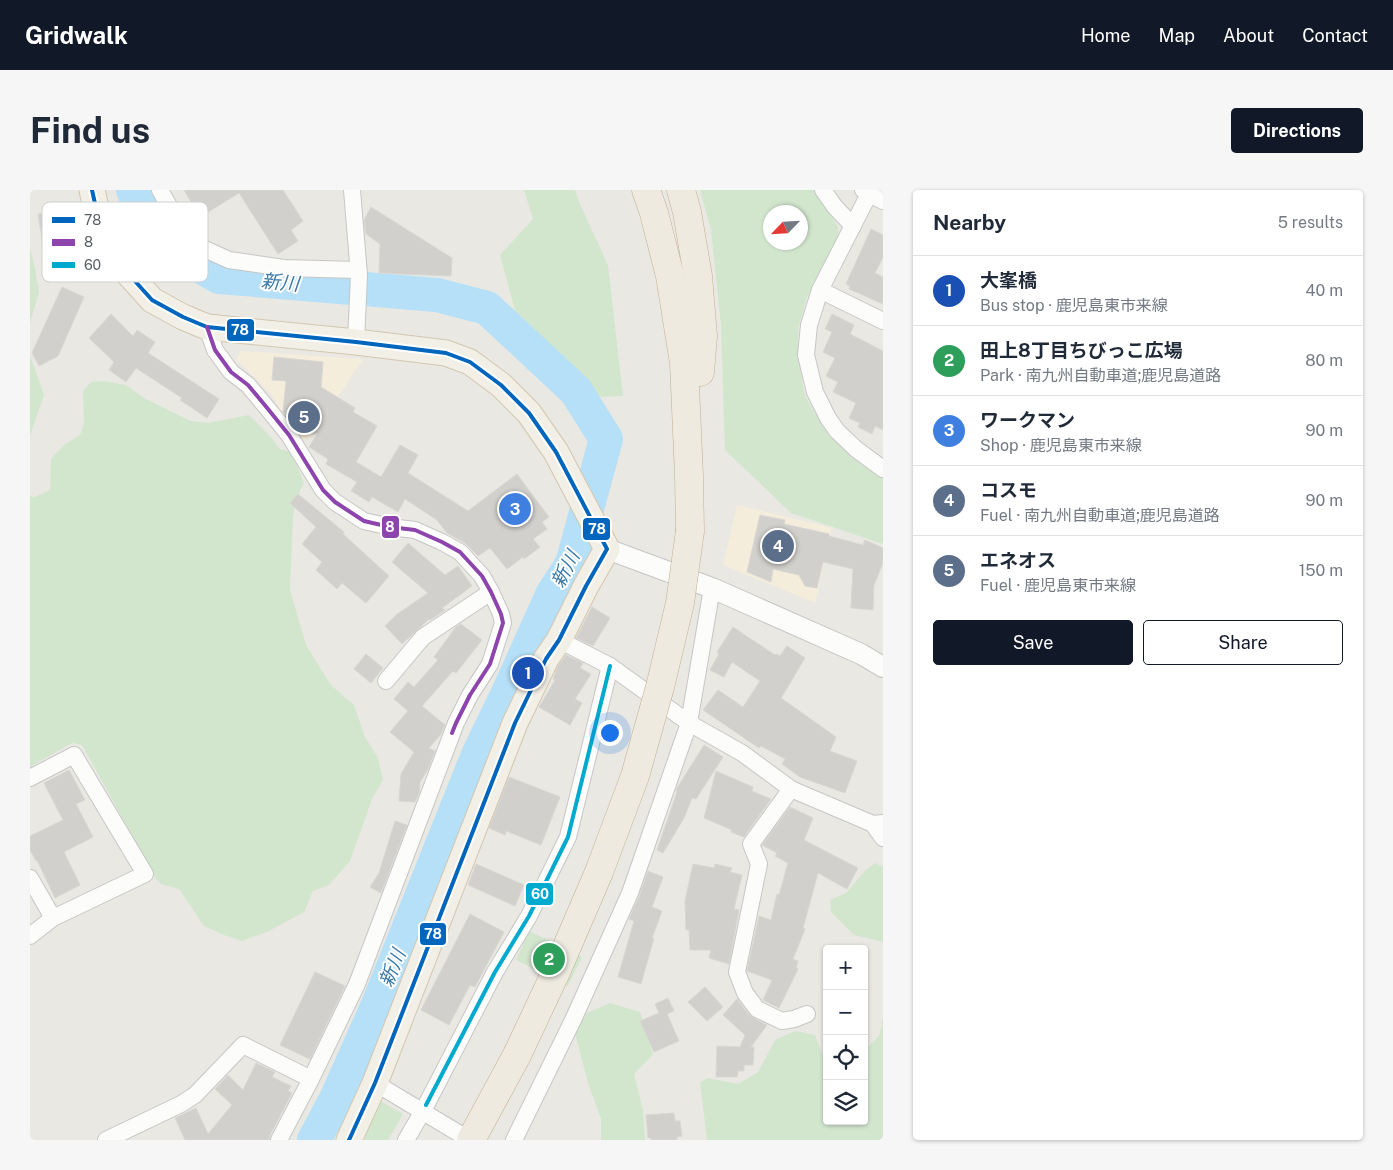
<!DOCTYPE html>
<meta charset="utf-8">
<style>
body{margin:0;font-family:"Public Sans","Noto Sans JP",sans-serif;background:#f6f6f7;color:#1f2937}
.controls{position:absolute;right:15px;bottom:15px;display:grid;overflow:hidden;border-radius:5px;box-shadow:0 1px 4px #0004}
.controls button{width:45px;height:45px;display:grid;place-items:center;padding:0;border:0;border-bottom:1px solid #e0e1e3;background:#fff;color:#1f2937;font:25px sans-serif}
.compass{position:absolute;left:733px;top:15px;width:45px;height:45px;border-radius:50%;background:#fff;box-shadow:0 1px 4px #0004;rotate:245deg}
.you{position:absolute;left:579px;top:542px;width:18px;height:18px;margin:-12px;border:4px solid #fff;border-radius:50%;background:#1a73e8;box-shadow:0 0 0 8px #1a73e833}
.badge{display:grid;place-items:center;width:32px;height:32px;border-radius:50%;background:#111827;color:#fff;font-size:16px;font-weight:700}
.pin{position:absolute;translate:-50% -50%;border:2px solid #fff;box-shadow:0 1px 5px #0006}
.list{margin:0;padding:0;list-style:none}
h2{display:flex;justify-content:space-between;align-items:center;height:65px;margin:0;padding:0 20px;font-size:21px}
h2 small{font-size:16px;font-weight:400;color:#747a83}
.list li{display:grid;grid-template-columns:32px 1fr auto;gap:15px;align-items:center;box-sizing:border-box;height:70px;padding:0 20px;border-top:1px solid #e0e1e3}
.list b{display:block;font-size:19px;white-space:nowrap}
.list p{margin:0;font-size:16px;white-space:nowrap;color:#747a83}
.list em{font-size:16px;font-style:normal;color:#747a83}
.actions{display:flex;gap:10px;padding:15px 20px}
.actions a{flex:1;padding:11px 0;border:1px solid #111827;border-radius:5px;text-align:center;font-size:18px;color:#111827}
.actions .main{background:#111827;color:#fff}
.icon{flex:none;width:28px;height:28px;fill:none;stroke:currentColor;stroke-width:2;stroke-linecap:round;stroke-linejoin:round}
.map{position:relative;flex:none;width:853px;height:950px;overflow:hidden;border-radius:5px}
header{display:flex;align-items:center;gap:30px;box-sizing:border-box;height:70px;padding:0 25px;background:#111827;color:#fff}
header strong{font-size:24px}
nav{display:flex;gap:28px;margin-inline-start:auto;font-size:18px}
.intro{display:flex;align-items:center;justify-content:space-between;box-sizing:border-box;height:120px;padding:0 30px}
h1{margin:0;font-size:35px}
.button{padding:12px 22px;border-radius:5px;background:#111827;color:#fff;font-size:18px;font-weight:700}
main{display:flex;gap:30px;padding:0 30px}
aside{flex:1;background:#fff;border-radius:5px;box-shadow:0 1px 4px #0004}
.map>svg:first-child{display:block}
</style>
<header>
<strong>Gridwalk</strong>
<nav><a>Home</a><a>Map</a><a>About</a><a>Contact</a></nav>
</header>
<div class="intro"><h1>Find us</h1><a class="button">Directions</a></div>
<main>
<div class="map">
<svg width="853" height="950" viewBox="0 0 853 950">
<rect width="100%" height="100%" fill="#eae8e3"/>
<g fill="#f5eddb">
<polygon points="211,161 333,169 280,249 273,250 266,249 242,205 206,169"/>
<polygon points="707,315 802,338 785,413 693,375"/>
</g>
<g fill="#d2e6ce" fill-rule="evenodd">
<polygon points="494,0 545,0 550,14 578,75 593,206 571,207 537,177 485,120 470,65 503,29"/>
<path d="M 670,0 L 785,0 L 808,37 L 808,47 L 777,107 L 768,139 L 768,167 L 775,206 L 794,238 L 853,285 L 853,354 L 761,323 L 695,260 L 691,135 L 681,40 ZM 741,22 L 771,22 L 771,52 L 741,52 Z"/>
<polygon points="0,58 5,78 9,102 0,133"/>
<polygon points="0,165 14,205 0,246"/>
<polygon points="73,191 96,195 114,208 161,231 178,233 219,225 240,246 250,259 262,262 274,293 266,308 263,327 260,400 276,455 301,495 324,515 335,547 348,568 353,590 342,609 320,671 299,695 283,701 274,722 237,742 212,751 194,745 174,736 149,699 131,694 125,687 52,555 42,553 0,577 0,306 5,307 20,300 21,269 35,254 50,245 54,234 53,201 61,192"/>
<polygon points="845,673 853,677 853,752 824,745 801,722 800,710 816,703 835,681"/>
<polygon points="499,741 552,767 538,796 486,770"/>
<polygon points="580,813 610,822 623,865 604,884 613,920 615,950 571,950 571,929 558,893 544,839 552,825"/>
<polygon points="853,829 853,950 677,950 670,893 677,888 708,894 728,882 745,850 765,841 785,845 794,868 797,868 797,931 834,931 834,861 849,846"/>
<polygon points="345,908 373,924 358,950 334,950"/>
</g>
<g fill="none" stroke-linecap="round" stroke-linejoin="round">
<polyline stroke="#b5e0f7" stroke-width="34" points="103,0 127,51 189,87 407,105 457,118 546,201 576,249 542,374 523,403 478,503 448,565 347,817 306,909 284,950"/>
</g>
<g fill="#d1d0cd" stroke="#d9d7d2">
<polygon points="154,0 253,0 273,31 261,40 268,51 248,64 209,3 170,27"/>
<polygon points="341,17 422,68 421,86 349,83 350,54 336,44 334,30"/>
<polygon points="27,22 33,59 14,61 8,24"/>
<polygon points="841,39 853,45 853,67 845,83 853,87 853,114 819,99 820,96 816,94"/>
<polygon points="32,97 54,107 28,166 9,176 2,163"/>
<polygon points="81,124 103,146 107,140 125,152 118,163 189,209 177,228 150,210 152,208 106,178 96,192 79,180 84,172 59,148"/>
<polygon points="802,124 824,135 820,144 853,161 853,240 845,236 842,244 828,237 830,233 819,228 826,213 803,202 808,192 796,186 805,168 793,162 802,142 795,139"/>
<polygon points="244,167 293,172 291,197 325,218 323,222 347,236 326,272 351,287 370,255 388,265 378,283 438,321 487,284 519,327 512,332 517,339 503,349 510,357 494,369 493,367 477,379 460,358 448,366 435,353 417,343 407,330 375,309 368,322 342,307 339,312 321,301 327,292 296,274 298,269 279,257 287,244 270,243 253,222 256,191 242,190"/>
<polygon points="268,304 314,342 313,344 359,386 336,413 312,393 307,399 286,380 292,372 272,354 286,337 260,313"/>
<polygon points="730,325 755,330 754,334 799,344 799,346 833,355 835,350 853,358 853,373 844,395 843,420 821,418 823,379 793,372 787,398 775,396 769,385 743,379 741,392 717,382"/>
<polygon points="378,353 415,385 428,376 442,396 412,418 415,420 400,430 399,429 372,454 355,436 366,425 398,403 362,372"/>
<polygon points="562,417 580,428 563,456 546,448"/>
<polygon points="431,434 452,450 426,483 423,481 392,516 415,535 411,544 399,558 405,561 398,579 390,592 389,603 385,612 369,611 371,584 384,562 360,542 378,521 364,509 378,492 384,497 408,470 404,467 426,437"/>
<polygon points="703,437 745,465 746,464 750,466 757,456 775,468 751,508 806,547 800,561 827,571 815,603 770,587 752,574 755,569 731,556 729,558 673,520 688,500 713,517 730,491 702,472 694,487 680,480 689,464 687,462"/>
<polygon points="336,464 353,478 341,493 324,479"/>
<polygon points="536,465 553,473 550,478 561,484 545,509 552,513 540,535 509,517 525,490 523,489 528,476"/>
<polygon points="674,555 693,567 666,609 662,608 654,628 633,663 627,660 647,602 646,601 647,598"/>
<polygon points="39,580 55,610 46,614 63,647 34,662 50,695 25,708 7,670 6,671 0,660 0,646 33,630 14,593"/>
<polygon points="686,581 723,597 722,601 741,609 714,647 701,642 702,640 674,628"/>
<polygon points="479,587 530,607 511,655 476,641 475,645 459,638"/>
<polygon points="760,617 783,628 774,650 828,678 817,699 788,683 773,738 775,739 763,769 768,771 766,778 768,779 749,818 733,810 742,790 717,781 729,726 741,730 747,704 749,705 758,673 745,666 747,663 732,655"/>
<polygon points="365,631 377,635 351,703 340,697 349,683"/>
<polygon points="446,674 494,695 485,716 438,695"/>
<polygon points="663,674 684,678 685,674 702,678 700,682 712,685 704,719 709,720 699,774 679,768 681,760 660,760 659,740 656,740 655,711"/>
<polygon points="618,681 633,687 622,717 632,721 622,748 624,748 611,794 588,787 604,731 599,729 609,707"/>
<polygon points="440,724 474,742 445,797 440,795 419,835 391,820"/>
<polygon points="285,782 315,796 280,869 250,855"/>
<polygon points="675,797 693,817 677,831 658,812"/>
<polygon points="638,808 644,821 637,824 649,851 624,862 610,831 629,823 625,814"/>
<polygon points="707,809 719,825 737,835 721,857 724,857 723,875 714,875 714,881 708,881 707,887 686,887 687,856 710,857 715,845 693,825"/>
<polygon points="226,873 245,882 242,887 261,896 258,901 262,903 240,945 239,950 155,950 145,928 166,918 178,944 202,915 185,899 198,885 213,900"/>
<polygon points="644,923 645,931 650,931 652,946 647,947 647,950 621,950 621,948 618,948 616,925"/>
</g>
<g fill="none" stroke-linecap="round" stroke-linejoin="round">
<g stroke="#c6c6c6" stroke-width="18">
<g id="minor">
<polyline points="130,0 150,36 166,55 199,70 254,78 327,80"/>
<polyline points="322,0 329,85 326,152"/>
<polyline points="793,0 805,17 823,36"/>
<polyline points="833,0 839,4 853,11"/>
<polyline points="839,4 790,100 779,135 776,165 785,202 798,228 807,241 826,259 853,279"/>
<polyline points="790,100 853,131"/>
<polyline points="177,137 185,160 201,182 218,195 238,219 259,245 293,300 305,312 334,331 360,337 385,340 412,352 430,362 452,386 461,402 471,424 473,433 460,474 440,505 426,533 327,794 281,889 249,950"/>
<polyline points="529,450 580,476 659,533 712,563 761,599 843,634 853,633"/>
<polyline points="356,491 393,447 461,402"/>
<polyline points="0,588 44,565 115,684 23,728 0,746"/>
<polyline points="761,599 721,654 729,674 707,782 715,803 727,819 752,831 764,829 777,824"/>
<polyline points="843,634 853,648"/>
<polyline points="0,688 23,728"/>
<polyline points="345,893 440,950"/>
<polyline points="76,950 151,914 165,905 213,855 281,889"/>
<polyline points="376,950 393,921 465,782 499,726 538,647 580,476"/>
<polyline points="484,950 543,830 600,703 659,533 682,398"/>
</g>
</g>
<g stroke="#c6c6c6" stroke-width="22">
<polyline id="tertiary" points="577,359 682,398 831,464 853,477"/>
</g>
<g stroke="#d2c6b0" stroke-width="27">
<polyline id="primary" points="62,0 66,18 77,51 95,80 122,110 153,127 177,137 326,152 416,163 440,172 471,195 499,223 526,262 577,359 556,396 529,450 516,469 485,533 345,893 319,950"/>
</g>
<g stroke="#c1af90" stroke-width="29">
<g id="motorway">
<polyline points="616,0 624,23 640,86 654,173 659,286 660,341"/>
<polyline points="651,0 657,22 668,86 673,146 670,182"/>
<polyline points="441,950 487,865"/>
</g>
</g>
<use href="#minor" stroke="#fcfcfb" stroke-width="16"/>
<use href="#tertiary" stroke="#fcfcfb" stroke-width="20"/>
<use href="#primary" stroke="#f2efe6" stroke-width="25"/>
<use href="#motorway" stroke="#eeeae0" stroke-width="28"/>
<g stroke="#c1af90" stroke-width="29" stroke-linecap="butt">
<polyline id="motorway-bridge" points="487,865 526,782 569,682 605,586 630,497 650,413 660,341"/>
</g>
<use href="#motorway-bridge" stroke="#eeeae0" stroke-width="28"/>
<g stroke="#fff" stroke-width="8">
<polyline id="bus-1" points="62,0 66,18 77,51 95,80 122,110 153,127 177,137 326,152 416,163 440,172 471,195 499,223 526,262 577,359 556,396 529,450 516,469 485,533 345,893 319,950"/>
</g>
<g stroke="#fff" stroke-width="8">
<polyline id="bus-2" points="177,137 185,160 201,182 218,195 238,219 259,245 293,300 305,312 334,331 360,337 385,340 412,352 430,362 452,386 461,402 471,424 473,433 460,474 440,505 426,533 422,543"/>
</g>
<g stroke="#fff" stroke-width="8">
<polyline id="bus-3" points="396,915 465,782 499,726 538,647 580,476"/>
</g>
<use href="#bus-1" stroke="#0065bd" stroke-width="4"/>
<use href="#bus-2" stroke="#8e44ad" stroke-width="4"/>
<use href="#bus-3" stroke="#00a9ce" stroke-width="4"/>
</g>
<g text-anchor="middle" stroke-width="4" stroke-linejoin="round" paint-order="stroke">
<g font-size="19" font-style="italic" fill="#3977a8" stroke="#fff">
<text transform="translate(250 92) rotate(5)" y="7">新川</text>
<text transform="translate(535 379) rotate(-63)" y="7">新川</text>
<text transform="translate(362 778) rotate(-68)" y="7">新川</text>
</g>
</g>
<rect x="12" y="12" width="166" height="80" rx="8" fill="#fff" stroke="#cdcfd0" stroke-width="1"/>
<rect x="22" y="27" width="23" height="6" fill="#0065bd"/>
<rect x="22" y="49" width="23" height="7" fill="#8e44ad"/>
<rect x="22" y="72" width="23" height="6" fill="#00a9ce"/>
<g font-size="14" fill="#595e62">
<text x="54" y="35">78</text>
<text x="54" y="57">8</text>
<text x="54" y="80">60</text>
</g>
<g stroke="#fff" stroke-width="2">
<rect x="196" y="128" width="29" height="24" rx="5" fill="#0065bd"/>
<rect x="351" y="325" width="19" height="24" rx="5" fill="#8e44ad"/>
<rect x="552" y="327" width="29" height="24" rx="5" fill="#0065bd"/>
<rect x="495" y="692" width="29" height="24" rx="5" fill="#00a9ce"/>
<rect x="389" y="732" width="28" height="24" rx="5" fill="#0065bd"/>
</g>
<g font-size="14" text-anchor="middle" font-weight="bold" fill="#fff">
<text x="210" y="145">78</text>
<text x="360" y="342">8</text>
<text x="567" y="344">78</text>
<text x="510" y="709">60</text>
<text x="403" y="749">78</text>
</g>
</svg>
<div class="controls">
<button>+</button>
<button>−</button>
<button><svg class="icon" aria-label="locate" viewBox="0 0 24 24"><circle cx="12" cy="12" r="6"/><path d="M12 2v4M12 18v4M2 12h4M18 12h4"/></svg></button>
<button><svg class="icon" aria-label="layers" viewBox="0 0 24 24"><path d="M12 4l9 5-9 5-9-5zM3 14l9 5 9-5"/></svg></button>
</div>
<svg class="compass" viewBox="-18 -18 36 36"><path d="M0-13l5 13h-10z" fill="#e53935"/><path d="M0 13l5-13h-10z" fill="#747a83"/></svg>
<div class="you"></div>
<div class="pin badge" style="left:498px;top:483px;background:#1a4fb4">1</div>
<div class="pin badge" style="left:519px;top:769px;background:#2e9e5b">2</div>
<div class="pin badge" style="left:485px;top:319px;background:#3f7fe0">3</div>
<div class="pin badge" style="left:748px;top:356px;background:#5c6f8a">4</div>
<div class="pin badge" style="left:274px;top:227px;background:#5c6f8a">5</div>
</div>
<aside>
<h2>Nearby<small>5 results</small></h2>
<ul class="list">
<li><span class="badge" style="background:#1a4fb4">1</span><div><b>大峯橋</b><p>Bus stop · 鹿児島東市来線</p></div><em>40 m</em></li>
<li><span class="badge" style="background:#2e9e5b">2</span><div><b>田上8丁目ちびっこ広場</b><p>Park · 南九州自動車道;鹿児島道路</p></div><em>80 m</em></li>
<li><span class="badge" style="background:#3f7fe0">3</span><div><b>ワークマン</b><p>Shop · 鹿児島東市来線</p></div><em>90 m</em></li>
<li><span class="badge" style="background:#5c6f8a">4</span><div><b>コスモ</b><p>Fuel · 南九州自動車道;鹿児島道路</p></div><em>90 m</em></li>
<li><span class="badge" style="background:#5c6f8a">5</span><div><b>エネオス</b><p>Fuel · 鹿児島東市来線</p></div><em>150 m</em></li>
</ul>
<div class="actions"><a class="main">Save</a><a>Share</a></div>
</aside>
</main>
